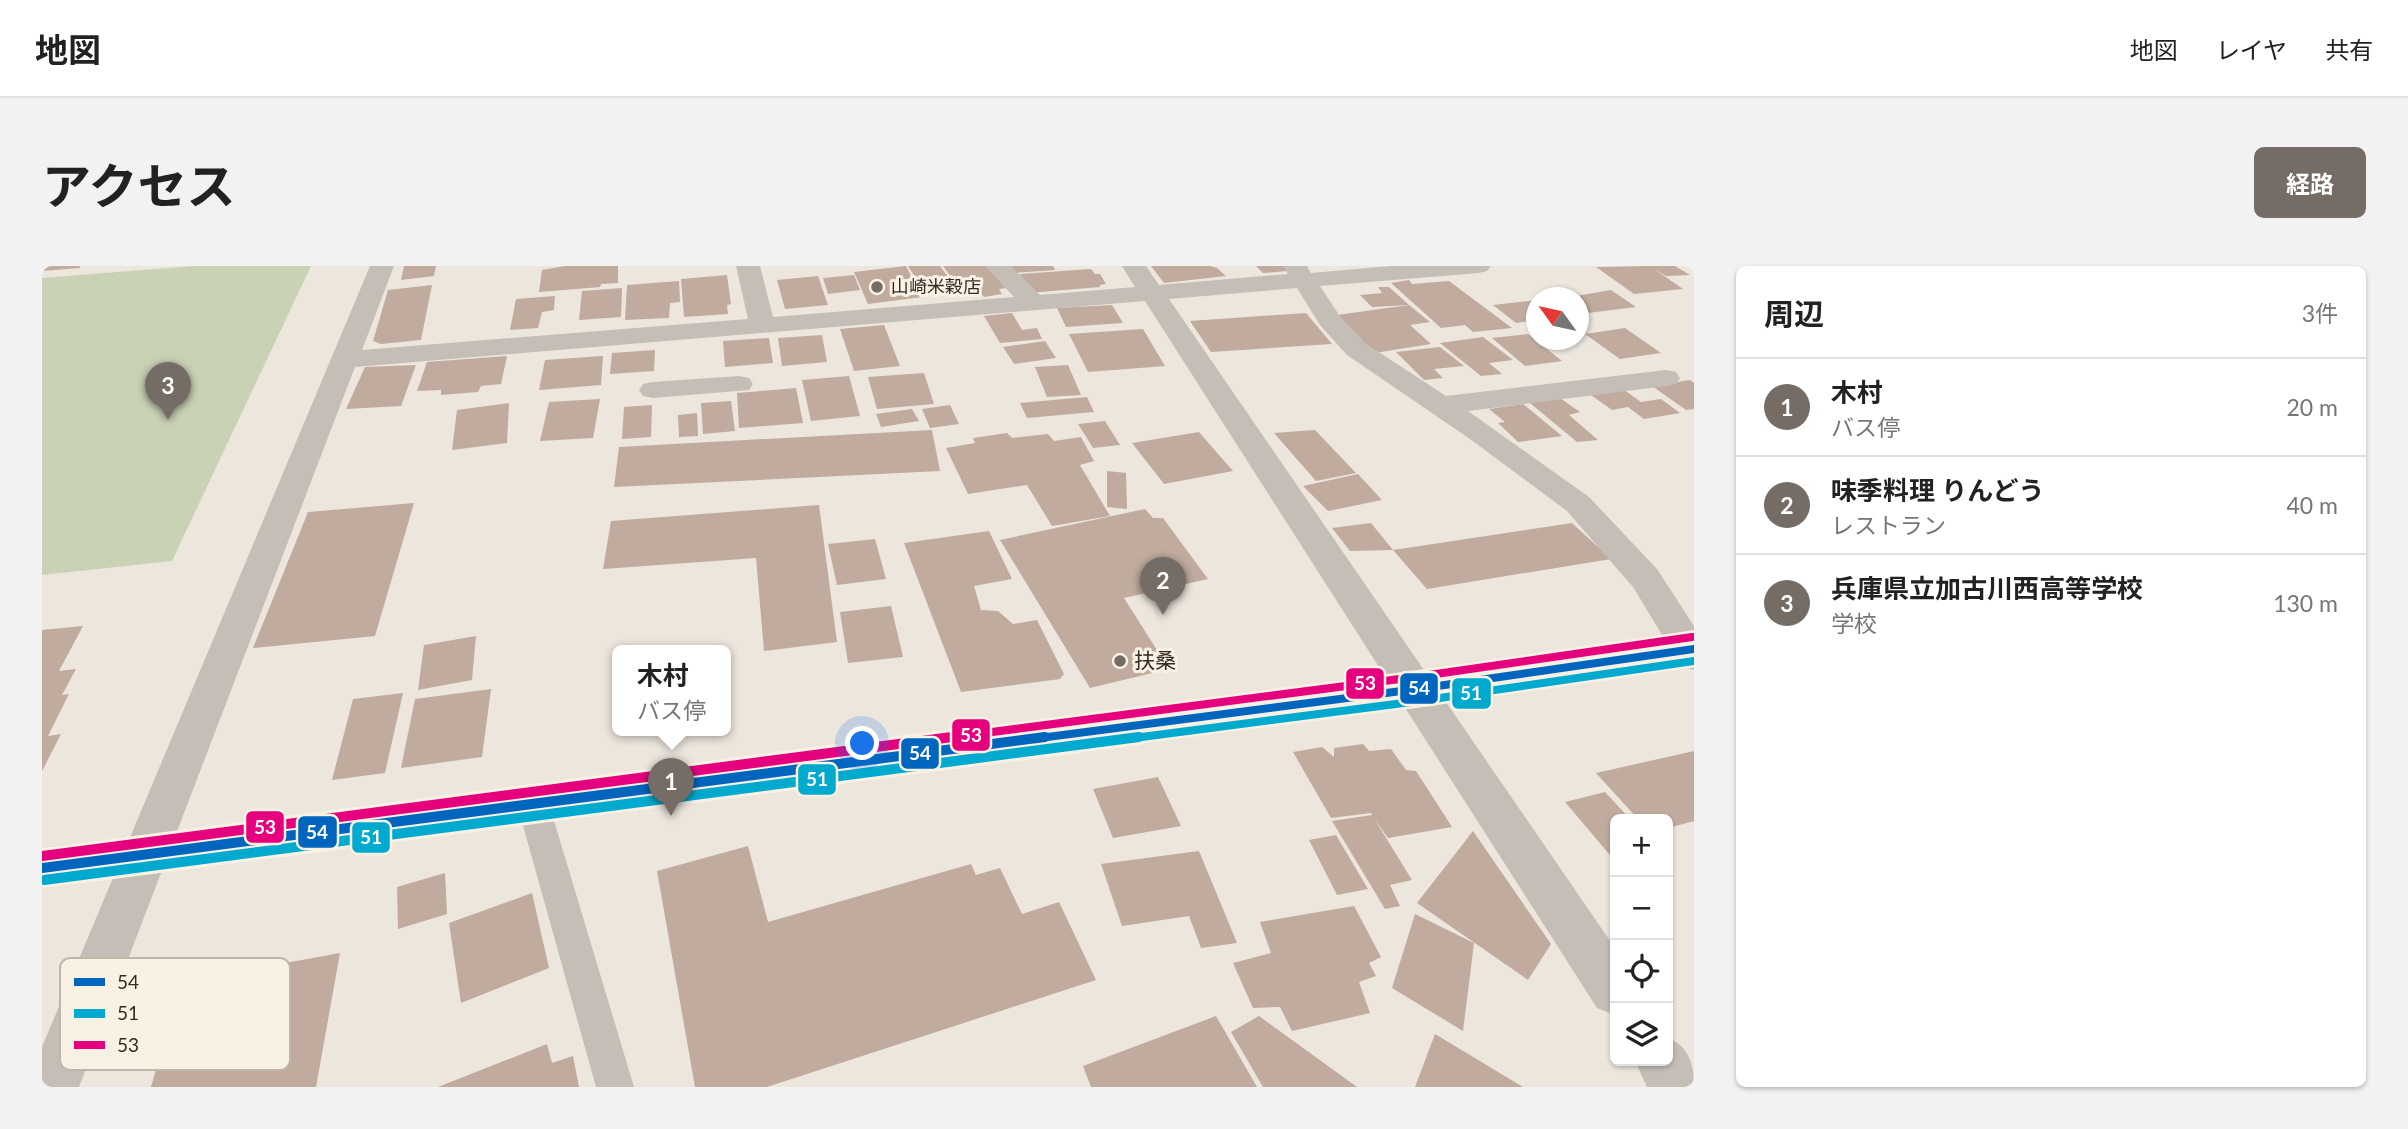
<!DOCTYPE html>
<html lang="ja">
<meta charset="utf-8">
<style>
body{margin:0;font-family:Lato,"Noto Sans JP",sans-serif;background:#f2f2f2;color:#222}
.controls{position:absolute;right:21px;bottom:21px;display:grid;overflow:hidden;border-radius:10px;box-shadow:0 2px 5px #0004}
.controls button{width:63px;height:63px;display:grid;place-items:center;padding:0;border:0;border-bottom:2px solid #e0e0e0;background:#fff;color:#222;font:35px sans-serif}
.compass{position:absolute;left:1484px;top:21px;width:63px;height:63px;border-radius:50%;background:#fff;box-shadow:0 2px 5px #0004;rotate:303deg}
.you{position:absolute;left:821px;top:478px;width:24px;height:24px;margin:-18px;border:5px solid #fff;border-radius:50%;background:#1a73e8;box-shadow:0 0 0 10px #1a73e833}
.badge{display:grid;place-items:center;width:46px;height:46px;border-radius:50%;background:#746c65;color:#fff;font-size:23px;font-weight:700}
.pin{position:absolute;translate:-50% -58px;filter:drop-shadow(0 2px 4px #0008)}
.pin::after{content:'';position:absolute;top:37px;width:24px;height:21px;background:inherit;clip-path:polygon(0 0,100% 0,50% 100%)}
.popup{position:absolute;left:570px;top:379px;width:119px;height:91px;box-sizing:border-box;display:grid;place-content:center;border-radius:10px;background:#fff;filter:drop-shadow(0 2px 5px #0005);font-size:23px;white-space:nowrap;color:#767676}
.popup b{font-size:26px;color:#222}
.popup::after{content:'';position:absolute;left:50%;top:100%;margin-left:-14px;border:14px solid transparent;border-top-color:#fff}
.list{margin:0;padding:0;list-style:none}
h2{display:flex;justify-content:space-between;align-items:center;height:91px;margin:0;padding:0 28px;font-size:30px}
h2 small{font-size:23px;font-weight:400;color:#767676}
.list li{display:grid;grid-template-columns:46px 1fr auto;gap:21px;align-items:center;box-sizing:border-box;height:98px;padding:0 28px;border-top:2px solid #e0e0e0}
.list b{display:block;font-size:26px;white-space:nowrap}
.list p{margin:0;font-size:23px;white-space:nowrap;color:#767676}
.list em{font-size:23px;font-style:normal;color:#767676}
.icon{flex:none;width:38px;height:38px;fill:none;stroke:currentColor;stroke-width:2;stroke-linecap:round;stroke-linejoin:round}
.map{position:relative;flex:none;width:1652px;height:821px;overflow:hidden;border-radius:10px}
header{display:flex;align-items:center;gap:42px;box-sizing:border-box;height:98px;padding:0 35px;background:#fff;border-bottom:2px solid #e0e0e0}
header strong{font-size:33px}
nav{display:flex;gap:38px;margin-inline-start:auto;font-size:24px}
.intro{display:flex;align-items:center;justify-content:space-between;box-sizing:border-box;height:168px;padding:0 42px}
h1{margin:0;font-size:49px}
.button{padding:18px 32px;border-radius:10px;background:#746c65;color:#fff;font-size:24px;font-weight:700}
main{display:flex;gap:42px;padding:0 42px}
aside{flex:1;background:#fff;border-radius:10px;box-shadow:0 2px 5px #0004}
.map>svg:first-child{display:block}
</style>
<header>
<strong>地図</strong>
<nav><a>地図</a><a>レイヤ</a><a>共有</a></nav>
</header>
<div class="intro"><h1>アクセス</h1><a class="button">経路</a></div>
<main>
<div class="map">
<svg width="1652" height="821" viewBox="0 0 1652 821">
<rect width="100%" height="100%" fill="#ece6dd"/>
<polygon fill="#cad2b6" points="152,0 269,0 130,295 0,309 0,12"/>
<g fill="#c0ab9e">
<polygon points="0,0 38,0 38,2 0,5"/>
<polygon points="362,0 394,0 392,10 359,14"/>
<polygon points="523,0 576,0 576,17 559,18 558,21 497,26 500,4"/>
<polygon points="864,0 880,31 826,38 812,6"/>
<polygon points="866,0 898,0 909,15 878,19"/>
<polygon points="901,0 948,0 965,22 957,23 960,28 942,31 936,24 920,26"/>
<polygon points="968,0 1011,0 1013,4 972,7"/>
<polygon points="1109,0 1168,0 1175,2 1184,10 1122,17"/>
<polygon points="1214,0 1242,0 1245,5 1221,7"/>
<polygon points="1607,0 1633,0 1648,9 1624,10 1612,3 1641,23 1592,28 1554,1"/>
<polygon points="1049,3 1053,8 1058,8 1064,18 1058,19 1058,21 986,27 978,8"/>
<polygon points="685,9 689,38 685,39 686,48 642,51 639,13"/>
<polygon points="812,9 818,24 786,28 781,12"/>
<polygon points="776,10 786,39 743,43 735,14"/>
<polygon points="1367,14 1370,18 1407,15 1470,62 1431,66 1423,59 1399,62 1349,17"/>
<polygon points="637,15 638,36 628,37 627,52 583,54 585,19"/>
<polygon points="390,19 379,74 339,78 331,75 346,24"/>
<polygon points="1336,21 1347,21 1367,39 1330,41 1318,29 1340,27"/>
<polygon points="580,22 579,51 537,54 540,25"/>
<polygon points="1569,24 1594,41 1546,47 1536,40 1536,32 1522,32"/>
<polygon points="513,30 512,44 500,46 496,62 468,64 474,33"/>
<polygon points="1494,34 1494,54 1474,57 1451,39"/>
<polygon points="1070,39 1081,57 1024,61 1015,42"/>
<polygon points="1367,39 1388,56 1368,59 1389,78 1332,87 1295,49"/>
<polygon points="970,47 980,64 995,62 1000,73 958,77 942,50"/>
<polygon points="1264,47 1290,78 1169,86 1148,55"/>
<polygon points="842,59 858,100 812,105 798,63"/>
<polygon points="1583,62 1619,87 1578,93 1543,68"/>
<polygon points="1101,63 1123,100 1046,106 1027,68"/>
<polygon points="1486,68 1520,95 1483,100 1450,72"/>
<polygon points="780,69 785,96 740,100 736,72"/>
<polygon points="1441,71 1471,94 1447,97 1460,108 1439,110 1398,77"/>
<polygon points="727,72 731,97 683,101 681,75"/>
<polygon points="1003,75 1014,92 972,98 961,81"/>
<polygon points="1398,81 1422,100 1392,103 1401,112 1382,114 1354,86"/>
<polygon points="613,84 612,105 568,108 570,87"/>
<polygon points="465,90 459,118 439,120 436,126 399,129 399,124 375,125 385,96"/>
<polygon points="561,90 559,119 497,124 503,94"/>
<polygon points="374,99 359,140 304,143 323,101"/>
<polygon points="1026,99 1039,129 1005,131 993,101"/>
<polygon points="882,107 892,138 835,143 826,111"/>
<polygon points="807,110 818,150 769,155 760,114"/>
<polygon points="1648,114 1652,117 1652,143 1644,144 1610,120"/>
<polygon points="754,122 761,157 697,162 695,127"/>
<polygon points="1581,123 1599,136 1619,133 1638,147 1602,153 1586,141 1570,144 1549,129"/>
<polygon points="1045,131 1052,146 985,152 978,137"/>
<polygon points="1518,132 1538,146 1527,149 1556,174 1535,176 1488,137"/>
<polygon points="558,133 551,172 498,175 507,136"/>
<polygon points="689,135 693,165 661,168 659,137"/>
<polygon points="467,137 465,177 410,184 415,144"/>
<polygon points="1481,138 1520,170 1476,176 1456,157 1463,156 1447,143"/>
<polygon points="610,139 609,171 580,173 582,141"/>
<polygon points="908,139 917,158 888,162 880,143"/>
<polygon points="870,143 877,155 839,161 834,148"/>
<polygon points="655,147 656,170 637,171 636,149"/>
<polygon points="1063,155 1078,179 1051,182 1036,158"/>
<polygon points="890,164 898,205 572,221 577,181"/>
<polygon points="1273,164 1314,207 1274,215 1232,167"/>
<polygon points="1157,166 1191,205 1122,218 1090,177"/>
<polygon points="965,167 970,172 1006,168 1012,175 1039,171 1052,195 1038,199 1068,250 1010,260 985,219 926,228 904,182 933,177 931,172"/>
<polygon points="1065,205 1084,207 1085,243 1065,241"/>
<polygon points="1316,208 1340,234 1286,245 1261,220"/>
<polygon points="372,237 333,370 211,382 266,246"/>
<polygon points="777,239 795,376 722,385 714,292 561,303 569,255"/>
<polygon points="1103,243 1111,252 1121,252 1166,313 1082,332 1127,403 1048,422 958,274"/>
<polygon points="1329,257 1351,284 1308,285 1290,262"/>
<polygon points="1530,257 1569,293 1385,323 1351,284"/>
<polygon points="947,265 970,313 932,320 939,344 956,345 971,358 995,354 1022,408 1018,413 919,426 862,277"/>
<polygon points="833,273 844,313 795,319 786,278"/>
<polygon points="849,340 861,391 806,397 798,346"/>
<polygon points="41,360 17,405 34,403 20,429 27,428 6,470 19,468 0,505 0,364"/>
<polygon points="434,370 430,414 376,424 382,379"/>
<polygon points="449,423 440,491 359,502 373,433"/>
<polygon points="361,427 343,507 290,514 311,433"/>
<polygon points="1321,478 1327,485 1349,483 1364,504 1374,505 1410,561 1346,572 1333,554 1370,614 1348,619 1358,640 1343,643 1290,555 1330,549 1329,547 1289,552 1251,486 1280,481 1292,491 1292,482"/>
<polygon points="1652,485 1652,555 1626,562 1626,553 1596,553 1554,507"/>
<polygon points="1116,511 1139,560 1071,572 1051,523"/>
<polygon points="1563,526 1588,553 1573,553 1573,595 1523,536"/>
<polygon points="1431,565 1509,678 1486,714 1375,637"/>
<polygon points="1294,569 1326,623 1295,629 1267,574"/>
<polygon points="706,580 726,656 929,598 934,609 958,602 980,648 1017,636 1054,714 725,821 653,821 615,605"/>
<polygon points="1157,585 1195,677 1159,682 1147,650 1080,660 1059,598"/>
<polygon points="403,607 405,648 356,663 355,621"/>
<polygon points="490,627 507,702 419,737 407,657"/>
<polygon points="1312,640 1339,691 1327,697 1334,710 1317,716 1328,747 1250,765 1238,741 1211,742 1191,697 1229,687 1218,656"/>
<polygon points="1373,648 1432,677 1421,765 1350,722"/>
<polygon points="298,687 274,821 109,821 139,716"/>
<polygon points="1174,750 1215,821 1049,821 1041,800"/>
<polygon points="1217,750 1315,821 1221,821 1189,766"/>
<polygon points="1393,768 1481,821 1373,821"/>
<polygon points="505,778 510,797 531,790 537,821 396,821"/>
</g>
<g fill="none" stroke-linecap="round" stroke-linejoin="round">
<polygon fill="#c4beb7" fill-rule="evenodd" points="491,525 502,529 507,538 592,821 554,821 475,538 480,529"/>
<g fill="#c4beb7" fill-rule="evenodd">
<polygon points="328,0 352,0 320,84 706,53 694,0 718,0 731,51 972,31 943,0 969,0 998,29 1093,21 1080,0 1104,0 1117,19 1246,8 1241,0 1265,0 1269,7 1349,0 1449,0 1445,5 1437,7 1278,20 1297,49 1323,77 1404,130 1624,104 1634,106 1638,112 1634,118 1624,120 1426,145 1547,231 1615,303 1652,360 1652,404 1639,400 1591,321 1525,245 1428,173 1305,89 1278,59 1255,22 1127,33 1573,682 1573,749 1555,742 1103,35 313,101 37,821 0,821 0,781"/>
<polygon points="697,110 707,112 711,118 707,124 611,132 601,130 597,124 601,118 611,116"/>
<path d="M 1626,772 C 1648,781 1652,799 1652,821 L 1605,821 L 1593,795 L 1626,795 Z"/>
</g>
<polygon fill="#b5aea7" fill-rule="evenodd" points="1652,369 1652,397 1375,438 0,622 0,582 1375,408"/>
<g stroke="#f9f1e3" stroke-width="13">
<polyline id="bus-1-far1" points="990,473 1375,423 1652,383"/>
</g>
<g stroke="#f9f1e3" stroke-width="16">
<polyline id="bus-1" points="0,602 1003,471"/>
</g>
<g stroke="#f9f1e3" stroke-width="13">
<polyline id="bus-2-far1" points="1084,473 1377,435 1652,395"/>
</g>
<g stroke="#f9f1e3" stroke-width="16">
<polyline id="bus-2" points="2,614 1097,471"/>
</g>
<g stroke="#f9f1e3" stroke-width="13">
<polyline id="bus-3-far1" points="896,473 1373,411 1650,371"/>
</g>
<g stroke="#f9f1e3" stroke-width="16">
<polyline id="bus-3" points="0,590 910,471"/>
</g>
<use href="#bus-1-far1" stroke="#0065bd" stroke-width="8"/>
<use href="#bus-1" stroke="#0065bd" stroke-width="10"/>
<use href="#bus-2-far1" stroke="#00a9ce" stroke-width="8"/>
<use href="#bus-2" stroke="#00a9ce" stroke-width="10"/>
<use href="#bus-3-far1" stroke="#e5007d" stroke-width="8"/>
<use href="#bus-3" stroke="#e5007d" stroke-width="10"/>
</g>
<g fill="#746c65" stroke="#f9f1e3" stroke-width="2.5">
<circle cx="835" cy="21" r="7"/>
<circle cx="1078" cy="395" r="7"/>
</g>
<g text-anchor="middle" stroke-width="6" stroke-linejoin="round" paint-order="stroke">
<g font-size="18" fill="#342b25" stroke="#f9f1e3" text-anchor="start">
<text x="849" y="27">山崎米穀店</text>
</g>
<g font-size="21" fill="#342b25" stroke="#f9f1e3" text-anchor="start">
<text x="1092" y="402">扶桑</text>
</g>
</g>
<rect x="18" y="692" width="230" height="112" rx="10" fill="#f9f1e3" stroke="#beb6aa" stroke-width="2"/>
<rect x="32" y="712" width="31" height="8" fill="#0065bd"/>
<rect x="32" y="743" width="31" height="9" fill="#00a9ce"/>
<rect x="32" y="775" width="31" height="8" fill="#e5007d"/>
<g font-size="19" fill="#342b25">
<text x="75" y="723">54</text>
<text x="75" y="754">51</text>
<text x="75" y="786">53</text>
</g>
<g stroke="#f9f1e3" stroke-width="2.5">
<rect x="1303" y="401" width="40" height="33" rx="7" fill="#e5007d"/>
<rect x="1357" y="406" width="40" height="33" rx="7" fill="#0065bd"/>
<rect x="1409" y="411" width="41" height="33" rx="7" fill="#00a9ce"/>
<rect x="909" y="452" width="40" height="34" rx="7" fill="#e5007d"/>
<rect x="858" y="471" width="40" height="33" rx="7" fill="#0065bd"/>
<rect x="755" y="497" width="40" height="33" rx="7" fill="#00a9ce"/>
<rect x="203" y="544" width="40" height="34" rx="7" fill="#e5007d"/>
<rect x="255" y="549" width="41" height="34" rx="7" fill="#0065bd"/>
<rect x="309" y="555" width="40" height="33" rx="7" fill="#00a9ce"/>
</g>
<g font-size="19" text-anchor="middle" font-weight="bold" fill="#fff">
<text x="1323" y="424">53</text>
<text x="1377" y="429">54</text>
<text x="1429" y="434">51</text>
<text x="929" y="476">53</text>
<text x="878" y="494">54</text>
<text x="775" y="520">51</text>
<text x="223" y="568">53</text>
<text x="275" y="573">54</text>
<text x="329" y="578">51</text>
</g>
</svg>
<div class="controls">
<button>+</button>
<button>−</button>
<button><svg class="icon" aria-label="locate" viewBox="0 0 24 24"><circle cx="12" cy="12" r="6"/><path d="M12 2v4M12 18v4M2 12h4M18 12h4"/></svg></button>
<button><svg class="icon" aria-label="layers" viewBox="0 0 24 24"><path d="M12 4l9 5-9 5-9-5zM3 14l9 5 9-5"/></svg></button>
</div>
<svg class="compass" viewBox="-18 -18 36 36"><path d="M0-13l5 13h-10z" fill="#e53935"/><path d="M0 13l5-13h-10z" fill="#767676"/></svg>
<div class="you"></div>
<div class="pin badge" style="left:629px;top:550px">1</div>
<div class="popup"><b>木村</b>バス停</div>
<div class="pin badge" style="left:1121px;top:349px">2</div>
<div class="pin badge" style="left:126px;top:154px">3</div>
</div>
<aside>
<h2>周辺<small>3件</small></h2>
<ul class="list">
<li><span class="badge">1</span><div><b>木村</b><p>バス停</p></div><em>20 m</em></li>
<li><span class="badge">2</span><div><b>味季料理 りんどう</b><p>レストラン</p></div><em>40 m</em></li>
<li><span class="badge">3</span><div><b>兵庫県立加古川西高等学校</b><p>学校</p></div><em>130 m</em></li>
</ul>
</aside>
</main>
